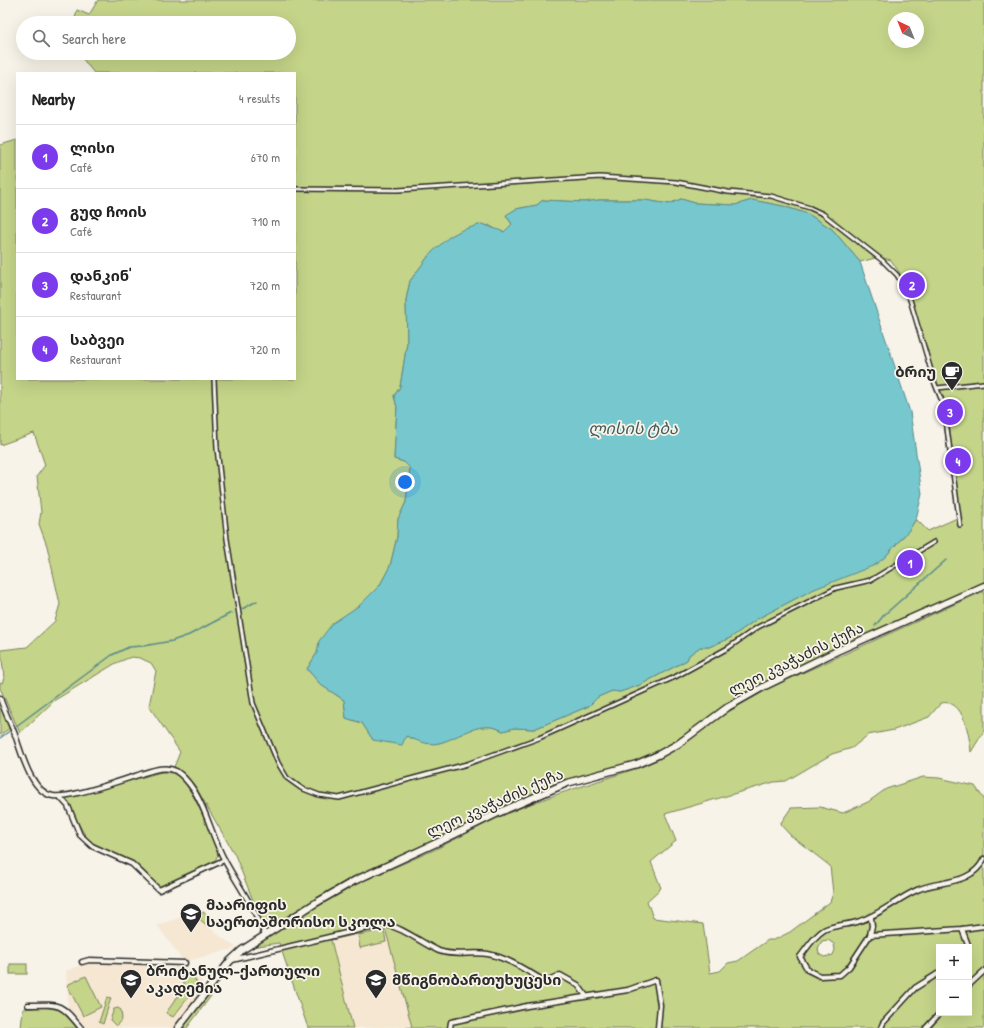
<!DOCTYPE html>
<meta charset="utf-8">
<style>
body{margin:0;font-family:"Patrick Hand","Noto Sans Georgian",sans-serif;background:#f6f6f6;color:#222}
.controls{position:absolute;right:12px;bottom:12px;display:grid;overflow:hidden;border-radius:0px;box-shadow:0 4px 16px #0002}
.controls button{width:36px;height:36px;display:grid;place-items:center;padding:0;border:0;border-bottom:1px solid #e0e0e0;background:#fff;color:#222;font:20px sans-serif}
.compass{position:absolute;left:888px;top:12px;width:36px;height:36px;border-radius:50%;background:#fff;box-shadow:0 4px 16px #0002;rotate:317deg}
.you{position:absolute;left:405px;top:482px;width:14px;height:14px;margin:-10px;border:3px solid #fff;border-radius:50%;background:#1a73e8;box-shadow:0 0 0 6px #1a73e833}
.badge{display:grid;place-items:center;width:26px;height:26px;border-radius:50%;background:#7c3aed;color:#fff;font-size:13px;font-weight:700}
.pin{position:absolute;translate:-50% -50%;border:2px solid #fff;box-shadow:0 1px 4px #0006}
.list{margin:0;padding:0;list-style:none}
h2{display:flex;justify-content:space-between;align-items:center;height:52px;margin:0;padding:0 16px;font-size:17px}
h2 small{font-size:13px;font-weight:400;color:#767676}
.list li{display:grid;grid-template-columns:26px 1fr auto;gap:12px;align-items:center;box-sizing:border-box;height:64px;padding:0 16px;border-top:1px solid #e0e0e0}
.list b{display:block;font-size:15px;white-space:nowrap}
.list p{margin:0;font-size:13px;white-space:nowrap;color:#767676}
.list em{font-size:13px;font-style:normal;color:#767676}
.icon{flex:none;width:22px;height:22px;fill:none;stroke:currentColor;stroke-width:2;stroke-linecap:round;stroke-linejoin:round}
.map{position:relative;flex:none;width:984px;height:1028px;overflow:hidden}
.search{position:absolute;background:#fff;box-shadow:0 4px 16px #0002;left:16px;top:16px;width:280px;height:44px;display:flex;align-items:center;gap:10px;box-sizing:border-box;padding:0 14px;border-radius:22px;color:#767676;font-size:15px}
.panel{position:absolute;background:#fff;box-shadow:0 4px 16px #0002;left:16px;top:72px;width:280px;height:308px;border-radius:0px}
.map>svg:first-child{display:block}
</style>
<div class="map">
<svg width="984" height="1028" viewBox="0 0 984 1028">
<rect width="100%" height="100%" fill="#f7f3e8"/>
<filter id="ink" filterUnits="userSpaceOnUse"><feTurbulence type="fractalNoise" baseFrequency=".025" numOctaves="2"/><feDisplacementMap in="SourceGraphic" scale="8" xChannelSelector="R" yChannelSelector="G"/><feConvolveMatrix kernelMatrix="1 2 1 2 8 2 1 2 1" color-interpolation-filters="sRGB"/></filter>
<g filter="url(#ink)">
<g fill="#f6e7d3">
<polygon points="203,910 217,921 211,929 236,948 184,962 157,925 188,915 192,918"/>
<polygon points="385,928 412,1027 353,1028 331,940"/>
<polygon points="86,963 193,968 202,982 202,990 174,1028 85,1028 68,1010 66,971"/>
</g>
<g fill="#c4d488" stroke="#78805a" fill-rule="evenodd">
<path d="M 98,0 L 984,0 L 984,582 L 836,648 L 753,689 L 657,753 L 636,762 L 537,793 L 494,808 L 446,835 L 352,877 L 269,928 L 262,923 L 235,855 L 195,786 L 186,775 L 174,767 L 180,752 L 149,706 L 156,671 L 151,663 L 140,658 L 131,657 L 116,663 L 55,700 L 20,733 L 0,688 L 0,682 L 2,683 L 4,678 L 1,650 L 27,647 L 55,621 L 60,604 L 47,546 L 39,524 L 41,512 L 37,476 L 45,465 L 34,433 L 0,445 L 0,145 L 17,140 L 17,379 L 295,379 L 295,73 L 94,73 L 78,53 L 289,53 L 289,23 L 74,23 L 77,10 L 89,15 ZM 894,18 L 918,18 L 918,42 L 894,42 ZM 681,199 L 695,203 L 735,205 L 752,200 L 783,206 L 808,214 L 832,229 L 860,262 L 879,257 L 891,260 L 899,272 L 905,287 L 942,409 L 957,518 L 928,531 L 916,519 L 909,530 L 884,558 L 812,590 L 757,619 L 730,638 L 709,647 L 700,647 L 689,655 L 687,660 L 640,685 L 620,692 L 612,691 L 598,697 L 589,706 L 534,729 L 514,728 L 503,731 C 481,718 460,737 439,743 C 427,746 418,738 407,736 C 397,734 382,739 373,740 L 362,723 L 346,718 L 344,700 L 321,685 L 307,669 L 317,653 L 348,614 L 360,605 L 380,585 L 390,566 L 397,537 L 398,519 L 406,502 L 410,467 L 404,462 L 394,459 L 397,407 L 394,396 L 400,387 L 407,343 L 406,300 L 410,281 L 430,254 L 489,225 L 498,231 L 504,232 L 512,224 L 506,216 L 516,209 L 537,205 L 543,200 L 584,202 L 599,200 L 645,200 L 669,204 Z"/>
<path d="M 984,591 L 984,731 L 971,752 C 969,735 964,698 941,703 L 929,717 L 894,730 L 868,735 L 852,748 L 832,754 L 786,781 L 774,782 L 665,814 L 676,841 L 651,862 L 661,888 L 647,901 L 653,918 L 703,924 L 710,973 L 720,971 L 728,963 L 738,961 L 768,940 L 774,940 L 790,932 L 830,902 L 833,893 L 830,866 L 790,835 L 780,824 L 791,808 L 820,807 L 843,813 L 868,802 L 886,789 L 923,777 L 939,778 L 975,786 L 984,799 L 984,1028 L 406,1028 L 412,1027 L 385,928 L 331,940 L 353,1028 L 308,1028 L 279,943 L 251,947 L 313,908 L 350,887 L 436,849 L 509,812 L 558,794 L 641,767 L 669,752 L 743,702 L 767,689 ZM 828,940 L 834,944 L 835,950 L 833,955 L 824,957 L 819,954 L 818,948 L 822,941 ZM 939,947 L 969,947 L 969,1013 L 939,1013 Z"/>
<polygon points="0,700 10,728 0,735"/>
<path d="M 161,772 C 166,772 171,772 176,775 C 191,783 213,836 218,854 L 215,861 L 212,864 L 160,888 C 152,879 142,867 131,861 C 119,854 104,852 92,843 C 82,836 74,811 66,799 Z"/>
<polygon points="203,912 214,921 209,927 198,918"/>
<polygon points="384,930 386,942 360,948 358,935"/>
<rect x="10" y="964" width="17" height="10"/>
<polygon points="86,976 101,1007 83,1016 67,985"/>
<polygon points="183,976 193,976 198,985 173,1017 166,1013 185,986 181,978"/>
<polygon points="214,987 217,988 187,1028 182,1028"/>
<polygon points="107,997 111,998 103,1024 99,1022"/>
<polygon points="43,1007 61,1010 78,1028 21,1028 23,1009"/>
<polygon points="118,1008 121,1010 122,1019 116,1026 110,1020 114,1009"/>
</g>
<path fill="#77c8ce" stroke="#59898d" d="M 681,199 L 695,203 L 735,205 L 752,200 L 783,206 L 808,214 L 832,229 L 860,262 L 910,412 L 922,494 L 916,519 L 909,530 L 884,558 L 875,565 L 812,590 L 757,619 L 730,638 L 709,647 L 700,647 L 689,655 L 687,660 L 640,685 L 620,692 L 612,691 L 598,697 L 589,706 L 534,729 L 514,728 L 503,731 C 480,718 460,738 439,743 C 427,746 416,740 406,736 L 402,745 L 373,740 L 362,723 L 346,718 L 344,700 L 321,685 L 307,669 L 317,653 L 319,641 L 333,623 L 360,605 L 380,585 L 390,566 L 397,537 L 398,519 L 406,502 L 410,468 L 404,462 L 394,459 L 397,407 L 394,396 L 400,387 L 407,343 L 406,300 L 410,281 L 430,254 L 449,237 L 462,230 L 482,224 L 504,232 L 512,224 L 506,215 L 516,209 L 537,205 L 543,200 L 584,202 L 599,200 L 645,200 L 669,204 Z"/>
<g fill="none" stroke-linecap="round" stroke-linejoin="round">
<g stroke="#59898d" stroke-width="1.5">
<polyline points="242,609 257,601"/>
<polyline points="875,626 884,615 946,560"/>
<polyline points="0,738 112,655 129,647 143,646 172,641 189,635 231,613"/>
</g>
<g stroke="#2b2b2b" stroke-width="6">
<g id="pedestrian">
<polyline points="295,189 398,190 600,177 676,182 728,192 771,196 810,208 823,214 883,261 897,275 908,293 935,384 944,406 960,525"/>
<polyline points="214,379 217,448 227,539 253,703 278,763 287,778 301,788 319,795 339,798 467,764 539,738 675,677 728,648 758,627 836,588 871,580 934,542"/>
<polyline points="937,388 984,383"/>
</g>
</g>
<g stroke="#2b2b2b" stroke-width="7">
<g id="minor">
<path d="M 0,698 C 4,710 9,720 14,732 C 21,750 30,792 53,796 C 69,799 123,780 141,774 C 151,771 165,765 176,771 C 182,775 189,783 193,789 C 207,810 212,838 225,861 C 238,885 255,908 265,935"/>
<polyline points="60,797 68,806 80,835 92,846 132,864 159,890 224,860"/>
<path d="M 984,859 C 971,886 939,880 917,890 C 897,899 881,914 860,921 C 850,925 832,925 824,930 C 814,936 807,948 800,957 L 808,970 L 820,976 L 840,975 L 849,967 L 870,935 L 962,929 L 984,926"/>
<polyline points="962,929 968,945 967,947"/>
<polyline points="870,935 872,926 871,918"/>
<path d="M 232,960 L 384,924 C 404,928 421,943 439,951 C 455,957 472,951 488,954 C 508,958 527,971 544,981 L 553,979 L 560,975 L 578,985 L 586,996"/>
<polyline points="82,962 89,960 185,963"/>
<polyline points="969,985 984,971"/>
<path d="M 28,1005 C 61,1004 60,1003 81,1028"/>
<polyline points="450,1028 451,1022 527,1006 628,990 656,980 660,1005 658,1028"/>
<polyline points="881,1028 883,1023 915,988 939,973"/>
<polyline points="926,1028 940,1013"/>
</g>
</g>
<g stroke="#2b2b2b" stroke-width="9">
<polyline id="secondary" points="178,1028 230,961 242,950 314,904 354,881 445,839 498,813 567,783 637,764 658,755 678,744 728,707 765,686 837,651 984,586"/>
</g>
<use href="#pedestrian" stroke="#f7f3e8" stroke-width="3"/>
<use href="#minor" stroke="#f7f3e8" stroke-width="4"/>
<use href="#secondary" stroke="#f7f3e8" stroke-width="6"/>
</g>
</g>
<defs>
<g id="cafe-pin" transform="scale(1.15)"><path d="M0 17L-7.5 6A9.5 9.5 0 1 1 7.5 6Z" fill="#2b2b2b" stroke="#f7f3e8"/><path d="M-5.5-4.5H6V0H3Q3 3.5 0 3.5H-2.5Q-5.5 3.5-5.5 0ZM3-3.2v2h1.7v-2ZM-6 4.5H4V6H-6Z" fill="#fff"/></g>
<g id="school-pin" transform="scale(1.15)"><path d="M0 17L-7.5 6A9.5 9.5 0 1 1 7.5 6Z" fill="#2b2b2b" stroke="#f7f3e8"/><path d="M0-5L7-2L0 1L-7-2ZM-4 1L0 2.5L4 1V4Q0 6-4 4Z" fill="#fff"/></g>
</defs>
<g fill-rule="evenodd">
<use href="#cafe-pin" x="952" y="372"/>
<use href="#school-pin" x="191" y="914"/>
<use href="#school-pin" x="131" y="980"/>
<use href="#school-pin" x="376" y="980"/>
</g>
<g text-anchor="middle" stroke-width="3.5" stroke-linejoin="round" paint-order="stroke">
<g font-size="15" font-weight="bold" fill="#2b2b2b" stroke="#f7f3e8" text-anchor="start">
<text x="936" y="377" text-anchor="end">ბრიუ</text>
<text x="206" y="910">მაარიფის<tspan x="206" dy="17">საერთაშორისო სკოლა</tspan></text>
<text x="146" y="976">ბრიტანულ-ქართული<tspan x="146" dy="17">აკადემია</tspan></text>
<text x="392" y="985">მწიგნობართუხუცესი</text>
</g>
<g font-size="15" fill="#2b2b2b" stroke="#f7f3e8">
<text transform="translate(796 659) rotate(-26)" y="5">ლეო კვაჭაძის ქუჩა</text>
<text transform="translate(495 803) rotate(-24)" y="5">ლეო კვაჭაძის ქუჩა</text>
</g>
<g font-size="16" font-style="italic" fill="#425a5c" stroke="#f7f3e8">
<text x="633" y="434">ლისის ტბა</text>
</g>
</g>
</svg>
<div class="controls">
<button>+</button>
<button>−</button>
</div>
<svg class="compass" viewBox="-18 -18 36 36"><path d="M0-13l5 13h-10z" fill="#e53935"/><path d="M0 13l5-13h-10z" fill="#767676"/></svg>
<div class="you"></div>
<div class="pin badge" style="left:910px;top:563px">1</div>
<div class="pin badge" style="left:912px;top:285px">2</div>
<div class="pin badge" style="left:950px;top:412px">3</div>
<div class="pin badge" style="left:958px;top:461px">4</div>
<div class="search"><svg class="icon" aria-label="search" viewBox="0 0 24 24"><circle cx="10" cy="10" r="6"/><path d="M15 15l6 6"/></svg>Search here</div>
<section class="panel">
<h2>Nearby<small>4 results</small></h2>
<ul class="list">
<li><span class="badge">1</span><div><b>ლისი</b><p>Café</p></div><em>670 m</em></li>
<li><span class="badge">2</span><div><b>გუდ ჩოის</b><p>Café</p></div><em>710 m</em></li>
<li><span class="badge">3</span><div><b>დანკინ'</b><p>Restaurant</p></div><em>720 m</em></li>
<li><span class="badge">4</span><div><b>საბვეი</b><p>Restaurant</p></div><em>720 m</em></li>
</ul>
</section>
</div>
